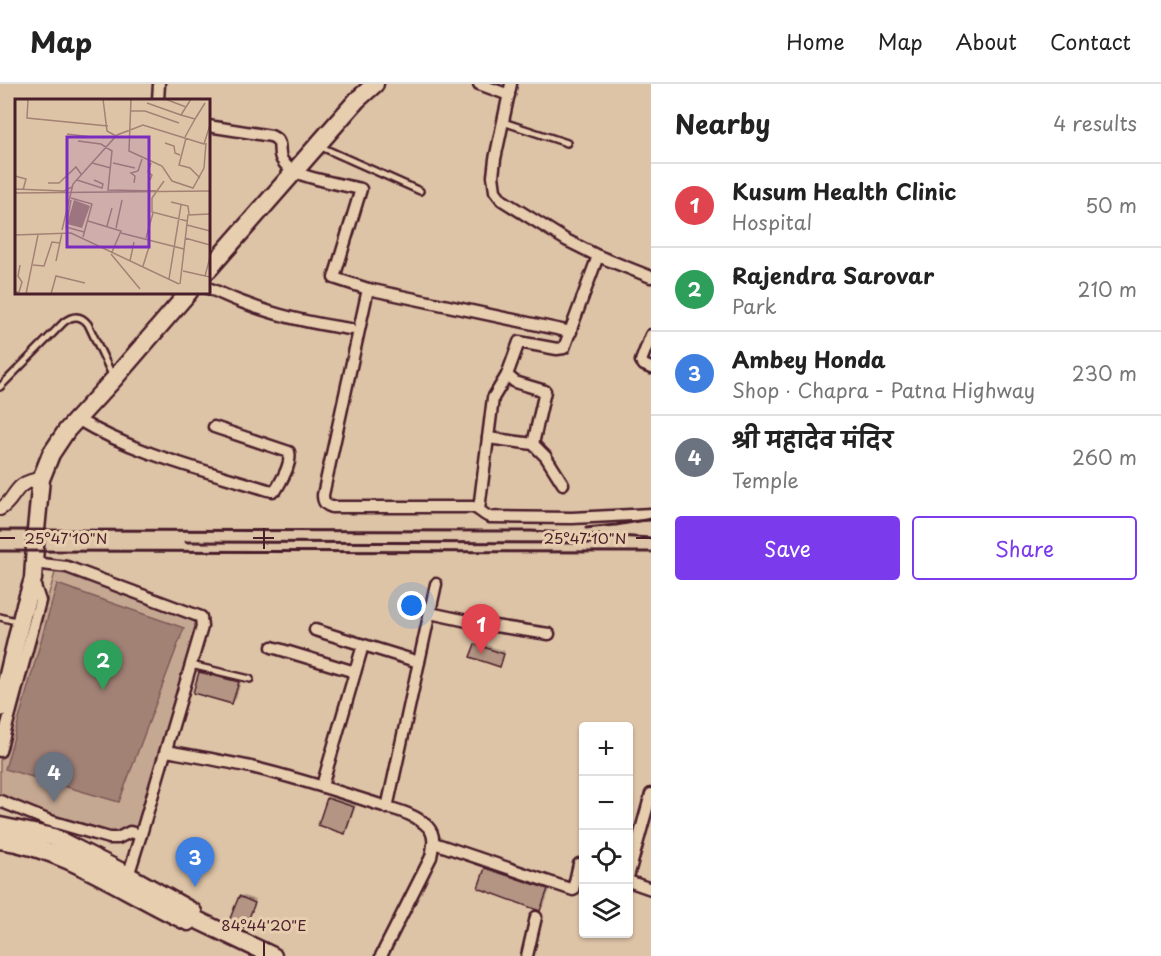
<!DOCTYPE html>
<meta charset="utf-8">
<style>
body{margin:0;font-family:"Playpen Sans","Playpen Sans Deva",sans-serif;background:#f6f6f6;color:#222}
.controls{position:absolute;right:18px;bottom:18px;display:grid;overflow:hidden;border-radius:6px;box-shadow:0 2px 4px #0004}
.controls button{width:54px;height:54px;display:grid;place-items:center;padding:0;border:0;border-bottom:2px solid #e0e0e0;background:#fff;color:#222;font:30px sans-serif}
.you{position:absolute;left:412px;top:522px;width:21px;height:21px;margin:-15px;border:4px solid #fff;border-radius:50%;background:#1a73e8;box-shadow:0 0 0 9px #1a73e833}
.badge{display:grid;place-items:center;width:39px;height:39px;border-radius:50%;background:#7c3aed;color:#fff;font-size:20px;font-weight:700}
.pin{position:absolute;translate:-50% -50px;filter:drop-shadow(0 2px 3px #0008)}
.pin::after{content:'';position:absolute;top:32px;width:21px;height:18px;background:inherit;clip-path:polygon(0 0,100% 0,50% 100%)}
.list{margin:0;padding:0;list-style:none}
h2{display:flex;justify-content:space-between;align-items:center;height:78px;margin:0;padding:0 24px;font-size:26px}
h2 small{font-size:20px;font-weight:400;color:#767676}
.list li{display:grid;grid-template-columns:39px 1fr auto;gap:18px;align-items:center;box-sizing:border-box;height:84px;padding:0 24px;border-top:2px solid #e0e0e0}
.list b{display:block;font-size:22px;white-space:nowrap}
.list p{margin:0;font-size:20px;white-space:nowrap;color:#767676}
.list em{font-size:20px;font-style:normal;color:#767676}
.actions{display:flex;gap:12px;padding:18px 24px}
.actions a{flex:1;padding:14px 0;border:2px solid #7c3aed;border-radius:6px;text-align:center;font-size:21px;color:#7c3aed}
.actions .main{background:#7c3aed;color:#fff}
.icon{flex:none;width:33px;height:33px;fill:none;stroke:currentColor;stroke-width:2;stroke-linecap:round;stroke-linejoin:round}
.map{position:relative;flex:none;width:651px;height:872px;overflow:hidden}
header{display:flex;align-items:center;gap:36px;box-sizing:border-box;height:84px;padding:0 30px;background:#fff;border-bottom:2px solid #e0e0e0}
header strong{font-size:28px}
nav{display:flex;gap:33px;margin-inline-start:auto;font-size:21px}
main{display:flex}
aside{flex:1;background:#fff}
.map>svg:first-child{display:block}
</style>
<header>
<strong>Map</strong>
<nav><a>Home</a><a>Map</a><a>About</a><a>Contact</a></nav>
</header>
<main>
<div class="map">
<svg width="651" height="872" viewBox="0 0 651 872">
<rect width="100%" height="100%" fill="#dec4a7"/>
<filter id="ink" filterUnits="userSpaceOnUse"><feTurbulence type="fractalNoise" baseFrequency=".0167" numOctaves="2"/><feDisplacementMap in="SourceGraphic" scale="12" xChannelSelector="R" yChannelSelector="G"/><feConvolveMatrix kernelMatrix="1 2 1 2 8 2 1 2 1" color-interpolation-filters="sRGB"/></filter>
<g filter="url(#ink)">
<polygon fill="#c5a892" stroke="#88645e" stroke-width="1.5" points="57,482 206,535 138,758 3,718 0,716 0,677"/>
<polygon fill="#a38276" stroke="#7f5a58" stroke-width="1.5" points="57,500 184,544 119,718 5,685"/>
<g fill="#0003">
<polygon points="478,558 505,567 502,578 499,581 476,561"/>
<polygon points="204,585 242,594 236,615 232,619 200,589"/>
<polygon points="333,711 357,719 348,745 344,749 329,715"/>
<polygon points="492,780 552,800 545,820 539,825 487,785"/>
<polygon points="242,811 256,816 247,839 245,842 240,813"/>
</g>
<g fill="#b49584" stroke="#4a1f2b" stroke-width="1.5">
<polygon points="475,560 504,570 500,583 470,573"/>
<polygon points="199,588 239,598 232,620 193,609"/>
<polygon points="327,714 354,723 345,750 318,741"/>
<polygon points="485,784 548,805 540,827 478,804"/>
<polygon points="239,812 255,819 245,844 229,837"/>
</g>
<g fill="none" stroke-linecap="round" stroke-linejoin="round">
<g stroke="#4a1f2b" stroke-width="10">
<g id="service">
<polyline points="503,38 567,59"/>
<polyline points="319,62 420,107"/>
<path d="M 0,303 L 64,238 C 73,231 81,231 88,240 L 113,293"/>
<polyline points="0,533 19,538"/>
<polyline points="191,581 250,595"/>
</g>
</g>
<g stroke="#4a1f2b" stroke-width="15">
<g id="minor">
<polyline points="479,0 509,11"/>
<polyline points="511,0 495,75 493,92 495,107 502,116 566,156 598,172 651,193"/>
<polyline points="158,16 159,0"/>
<path d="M 208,42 L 271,52 C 285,58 276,66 282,76 C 284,79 288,84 292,86 C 300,93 347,102 361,105 L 334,194 L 368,205 L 323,411 C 323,418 325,421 332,423 L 473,423 C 480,425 483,431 490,433 L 572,434 L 651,430"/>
<path d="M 208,204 C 221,209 234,216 247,220 C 280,233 315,240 350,245"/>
<polyline points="368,205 571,248"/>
<polyline points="651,251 641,277 644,281 651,284"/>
<path d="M 77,335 C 135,370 204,386 268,406 L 273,407 L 276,406 C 282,395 292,380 289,368 L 214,343"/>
<polyline points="488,354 533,360 546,373 563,400"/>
<polyline points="533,360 545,307 515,298 507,291 519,258 557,265 564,264 598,172"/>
<polyline points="479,425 493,314 507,291"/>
<polyline points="34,479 67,483 201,533 202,543 142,747 128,792"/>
<polyline points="430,529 481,540 549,550"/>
<polyline points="315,546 419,578"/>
<polyline points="272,563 355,588"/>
<polyline points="0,667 40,517 33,496"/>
<path d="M 166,667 C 194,672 223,677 251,683 C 293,693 334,706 374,719 C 392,725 415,729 428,743 C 436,752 433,762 431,773 L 381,872"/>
<polyline points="322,702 363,561"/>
<polyline points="0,717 47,736 109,754 118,754 130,748 141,751"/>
<polyline points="387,724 436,500"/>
<polyline points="434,759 573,806 579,780 584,782"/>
<polyline points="628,793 651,710"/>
<polyline points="628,797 651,805"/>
<polyline points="527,872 536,833"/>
</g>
</g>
<g stroke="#4a1f2b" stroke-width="16">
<path id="tertiary" d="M 0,425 C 10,420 13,409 21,402 C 27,397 34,396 41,395"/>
</g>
<g stroke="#4a1f2b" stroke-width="21">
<g id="primary">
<polyline points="208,186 357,16 375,0"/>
<polyline points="0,624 23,528 33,495 36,446 41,395 51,370 67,346 114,295 189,208"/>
</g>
</g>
<g stroke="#4a1f2b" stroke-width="21">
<g id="trunk">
<polyline points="0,742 53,753 122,788 193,828 195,835 273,872"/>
<path d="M 0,756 C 67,765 127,810 188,838"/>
</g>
</g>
<use href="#service" stroke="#e7ceaf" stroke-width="5"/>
<use href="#minor" stroke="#e7ceaf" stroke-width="10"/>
<use href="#tertiary" stroke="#e7ceaf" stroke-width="12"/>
<use href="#primary" stroke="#e7ceaf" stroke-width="16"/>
<use href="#trunk" stroke="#e7ceaf" stroke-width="16"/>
<g stroke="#4a1f2b" stroke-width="3">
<polyline points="586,444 616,441 651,435"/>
<polyline points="0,446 531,447 651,454"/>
<polyline points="186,458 597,459"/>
<polyline points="0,467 651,468"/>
</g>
</g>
</g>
<path fill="none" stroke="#4a1f2b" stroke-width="2" d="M 264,444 L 264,465M 0,454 L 15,454M 253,454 L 274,454M 636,454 L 651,454M 264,857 L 264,872"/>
<g transform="translate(15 15)">
<rect width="195" height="195" fill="#dec4a7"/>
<path d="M 59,101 L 75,107 L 67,129 L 52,125 Z" fill="#a38276"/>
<path fill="none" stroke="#a38275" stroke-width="1.5" d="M 88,0 L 92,32 L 101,37M 116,0 L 114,52 L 147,67 L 157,82 L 178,89 L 189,69 L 191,44M 150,0 L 171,8M 13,1 L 12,19 L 93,27M 132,4 L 166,16 L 176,0M 115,12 L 130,12 L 164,24M 166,16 L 180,20 L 170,38M 180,20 L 190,4M 52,35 L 77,38M 171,39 L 164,66 L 175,69 L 185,79M 63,42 L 86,45 L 97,52 L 93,91 L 141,92M 150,44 L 159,47 L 160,54 L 165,56M 77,64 L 96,69M 98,64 L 120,69M 0,77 L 11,80 L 8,91M 62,81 L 87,89 L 88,85 L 79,81M 135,81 L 137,76 L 133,73 L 136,64M 149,82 L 137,99 L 137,113 L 172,122M 33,84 L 44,84 L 61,68 L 66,75M 119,84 L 120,77 L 116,74 L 123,72 L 127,60M 0,90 L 49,92 L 57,88M 0,94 L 195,92M 56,99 L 77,105 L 68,138M 56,101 L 51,128 L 69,133M 156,103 L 173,107 L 174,115M 73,122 L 106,132 L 97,153M 172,126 L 195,132M 92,127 L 97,109M 101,129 L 107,101M 47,131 L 58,85 L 102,36 L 128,26 L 189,45 L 195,26M 106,134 L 169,150M 0,136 L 56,134 L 164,185M 131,139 L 138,114M 170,139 L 195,146M 96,155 L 125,190M 41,162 L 47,134M 115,162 L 119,143M 18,166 L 29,167 L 37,143 L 45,144M 128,167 L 134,148M 168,172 L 195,178M 190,177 L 195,158M 154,180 L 166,106M 165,185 L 173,116 L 195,115M 0,193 L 4,193 L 7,183 L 3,177 L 5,166M 11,195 L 23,136M 36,195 L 41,177 L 70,184"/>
<path fill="#7b2cbf" fill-opacity="0.15" stroke="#7b2cbf" stroke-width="3" d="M 52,38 L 134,38 L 134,148 L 52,148 Z"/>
<rect width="195" height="195" fill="none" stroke="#4a1f2b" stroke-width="3"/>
</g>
<g font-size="15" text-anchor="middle" fill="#4a1f2b" stroke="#e7ceaf" stroke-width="6" stroke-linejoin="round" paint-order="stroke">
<text x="66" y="460">25°47'10"N</text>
<text x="585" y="460">25°47'10"N</text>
<text x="264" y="847">84°44'20"E</text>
</g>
</svg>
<div class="controls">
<button>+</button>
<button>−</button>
<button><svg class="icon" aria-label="locate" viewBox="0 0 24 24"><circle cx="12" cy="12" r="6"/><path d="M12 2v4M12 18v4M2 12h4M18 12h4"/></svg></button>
<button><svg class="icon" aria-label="layers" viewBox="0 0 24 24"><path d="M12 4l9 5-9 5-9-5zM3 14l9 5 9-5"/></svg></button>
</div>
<div class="you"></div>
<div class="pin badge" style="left:481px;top:570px;background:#e0444e">1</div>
<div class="pin badge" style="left:103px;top:606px;background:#2e9e5b">2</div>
<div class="pin badge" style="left:195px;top:803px;background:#3f7fe0">3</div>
<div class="pin badge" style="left:54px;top:718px;background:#6b7280">4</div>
</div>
<aside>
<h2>Nearby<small>4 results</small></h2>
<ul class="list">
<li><span class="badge" style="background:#e0444e">1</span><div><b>Kusum Health Clinic</b><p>Hospital</p></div><em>50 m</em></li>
<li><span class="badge" style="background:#2e9e5b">2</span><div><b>Rajendra Sarovar</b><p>Park</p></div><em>210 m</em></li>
<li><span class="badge" style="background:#3f7fe0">3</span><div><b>Ambey Honda</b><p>Shop · Chapra - Patna Highway</p></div><em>230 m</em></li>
<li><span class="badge" style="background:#6b7280">4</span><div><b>श्री महादेव मंदिर</b><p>Temple</p></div><em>260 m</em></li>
</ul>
<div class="actions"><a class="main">Save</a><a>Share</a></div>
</aside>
</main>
